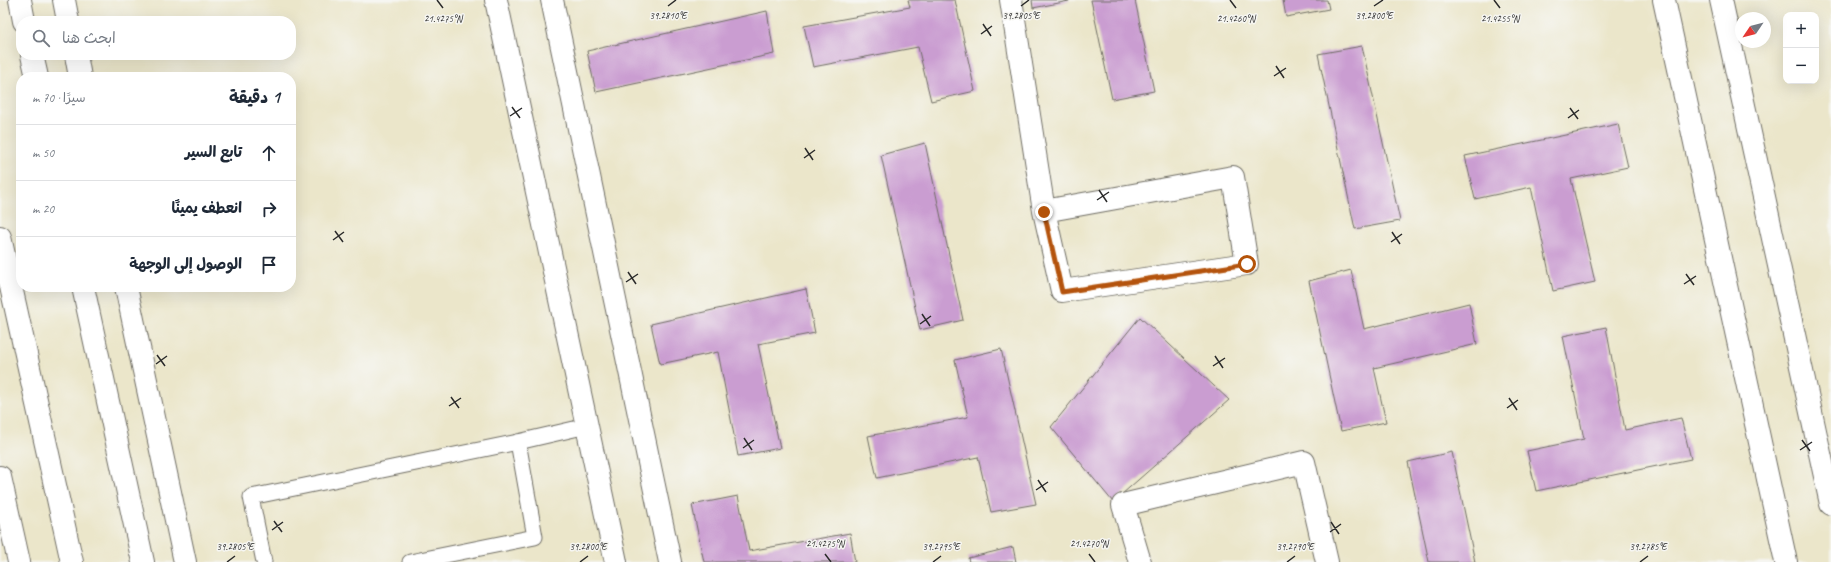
<!DOCTYPE html>
<html lang="ar">
<meta charset="utf-8">
<style>
body{margin:0;font-family:Caveat,"Playpen Sans Arabic",sans-serif;background:#f6f6f7;color:#1f2937;direction:rtl}
.controls{position:absolute;right:12px;top:12px;display:grid;overflow:hidden;border-radius:8px;box-shadow:0 4px 16px #0002}
.controls button{width:36px;height:36px;display:grid;place-items:center;padding:0;border:0;border-bottom:1px solid #e0e1e3;background:#fff;color:#1f2937;font:20px sans-serif}
.compass{position:absolute;left:1735px;top:12px;width:36px;height:36px;border-radius:50%;background:#fff;box-shadow:0 4px 16px #0002;rotate:235deg}
.stop{position:absolute;width:12px;height:12px;margin:-9px;border:3px solid #b45309;border-radius:50%;background:#fff}
.stop.end{background:#b45309;border-color:#fff;box-shadow:0 1px 4px #0008}
.list{margin:0;padding:0;list-style:none}
h2{display:flex;justify-content:space-between;align-items:center;height:52px;margin:0;padding:0 16px;font-size:17px}
h2 small{font-size:13px;font-weight:400;color:#747a83}
.list li{display:grid;grid-template-columns:26px 1fr auto;gap:12px;align-items:center;box-sizing:border-box;height:56px;padding:0 16px;border-top:1px solid #e0e1e3}
.list b{display:block;font-size:15px;white-space:nowrap}
.list em{font-size:13px;font-style:normal;color:#747a83}
.icon{flex:none;width:22px;height:22px;fill:none;stroke:currentColor;stroke-width:2;stroke-linecap:round;stroke-linejoin:round}
.map{position:relative;flex:none;width:1831px;height:562px;overflow:hidden;direction:ltr}
.search{position:absolute;background:#fff;box-shadow:0 4px 16px #0002;left:16px;top:16px;width:280px;height:44px;display:flex;align-items:center;gap:10px;box-sizing:border-box;padding:0 14px;border-radius:16px;color:#747a83;font-size:15px}
.panel{position:absolute;background:#fff;box-shadow:0 4px 16px #0002;left:16px;top:72px;width:280px;height:220px;border-radius:16px;direction:rtl}
.map>svg:first-child{display:block}
</style>
<div class="map">
<svg width="1831" height="562" viewBox="0 0 1831 562">
<rect width="100%" height="100%" fill="#f6f6f2"/>
<filter id="ink" filterUnits="userSpaceOnUse"><feTurbulence type="fractalNoise" baseFrequency=".025" numOctaves="2"/><feDisplacementMap in="SourceGraphic" scale="8" xChannelSelector="R" yChannelSelector="G"/><feConvolveMatrix kernelMatrix="1 2 1 2 8 2 1 2 1" color-interpolation-filters="sRGB"/></filter>
<filter id="wash" filterUnits="userSpaceOnUse"><feTurbulence type="fractalNoise" baseFrequency=".012" numOctaves="4" result="noise"/><feDisplacementMap in="SourceGraphic" scale="16" xChannelSelector="R" yChannelSelector="G"/><feGaussianBlur stdDeviation="0.9" result="paint"/><feColorMatrix in="noise" values="0 0 0 0 0 0 0 0 0 0 0 0 0 0 0 0 0 1.4 0 .05"/><feComposite in="paint" operator="in"/></filter>
<g filter="url(#wash)">
<rect width="100%" height="100%" fill="#ebe6ca"/>
<g id="blocks">
<g fill="#ca9dd1">
<polygon points="908,0 955,0 975,91 931,101 918,47 813,67 804,26 910,7"/>
<polygon points="1032,0 1069,0 1069,1 1033,8"/>
<polygon points="1091,0 1135,0 1154,91 1112,99"/>
<polygon points="1283,0 1327,0 1329,9 1286,17"/>
<polygon points="767,11 774,54 596,92 587,51"/>
<polygon points="1362,46 1400,221 1355,229 1318,54"/>
<polygon points="1618,124 1628,167 1571,179 1595,282 1553,291 1531,187 1475,199 1465,156"/>
<polygon points="925,143 963,320 920,330 881,155"/>
<polygon points="1351,270 1364,329 1469,303 1477,344 1374,368 1386,422 1341,431 1309,281"/>
<polygon points="806,289 815,333 758,344 780,448 738,456 718,352 660,364 651,324"/>
<polygon points="1140,317 1229,400 1113,502 1051,427"/>
<polygon points="1606,327 1625,430 1681,418 1691,459 1536,491 1527,451 1584,439 1563,336"/>
<polygon points="1001,349 1036,504 991,512 978,457 877,478 868,436 968,417 955,360"/>
<polygon points="1452,452 1475,562 1429,562 1408,462"/>
<polygon points="738,496 749,551 850,533 855,562 704,562 692,505"/>
<polygon points="1013,547 1016,562 969,562 968,558"/>
</g>
</g>
</g>
<g filter="url(#ink)">
<use href="#blocks" fill-opacity="0" stroke="#6e6c63" stroke-width="1"/>
<g fill="none" stroke-linecap="round" stroke-linejoin="round">
<g stroke="#6e6c63" stroke-width="17">
<g id="lane">
<polyline points="264,562 251,497 518,442 587,426"/>
<polyline points="410,562 535,537 518,442"/>
</g>
</g>
<g stroke="#6e6c63" stroke-width="24">
<g id="street">
<polyline points="64,0 68,21"/>
<polyline points="1011,0 1044,211 1062,291 1247,264 1233,177 1044,211"/>
<polyline points="76,55 80,77"/>
<polyline points="126,287 185,562"/>
<polyline points="0,477 19,562"/>
<polyline points="1140,562 1123,505 1304,462 1327,562"/>
</g>
</g>
<g stroke="#6e6c63" stroke-width="24">
<g id="secondary">
<polyline points="20,0 24,21"/>
<polyline points="496,0 616,562"/>
<polyline points="552,0 670,562"/>
<polyline points="1664,0 1786,562"/>
<polyline points="1721,0 1831,504"/>
<polyline points="32,55 37,77"/>
<polyline points="0,237 72,562"/>
<polyline points="83,287 143,562"/>
</g>
</g>
<use href="#lane" stroke="#fff" stroke-width="15"/>
<use href="#street" stroke="#fff" stroke-width="22"/>
<use href="#secondary" stroke="#fff" stroke-width="22"/>
</g>
</g>
<g fill="none" stroke-linecap="round" stroke-linejoin="round" filter="url(#ink)">
<polyline stroke="#b45309" stroke-width="5" points="1044,212 1062,292 1247,264"/>
</g>
<path fill="none" stroke="#2b2b2b" stroke-width="1.5" d="M 437,0 L 443,8M 1230,0 L 1236,8M 1494,0 L 1500,8M 668,6 L 676,0M 1021,6 L 1029,0M 1374,6 L 1383,0M 983,24 L 991,36M 981,34 L 992,26M 1276,66 L 1284,78M 1274,76 L 1286,68M 512,107 L 520,118M 1570,108 L 1578,119M 510,116 L 522,108M 1568,118 L 1579,110M 805,148 L 813,160M 804,158 L 815,150M 1099,190 L 1107,202M 1097,200 L 1109,192M 335,231 L 343,242M 1392,232 L 1400,244M 333,240 L 344,232M 1391,242 L 1402,234M 628,272 L 636,284M 1686,274 L 1694,285M 626,282 L 638,274M 1684,284 L 1696,276M 922,314 L 930,326M 920,324 L 931,316M 157,355 L 165,366M 1215,356 L 1223,368M 156,364 L 167,356M 1213,366 L 1225,358M 451,397 L 459,408M 1509,398 L 1517,410M 449,406 L 461,398M 1507,408 L 1518,400M 744,438 L 752,450M 1802,440 L 1810,451M 743,448 L 754,440M 1800,450 L 1812,442M 1038,480 L 1046,492M 1036,490 L 1048,482M 274,521 L 282,532M 1331,522 L 1339,534M 272,530 L 283,522M 1330,532 L 1341,524M 825,554 L 831,562M 1089,554 L 1095,562M 227,562 L 235,556M 580,562 L 588,556M 933,562 L 941,556M 1287,562 L 1295,556M 1640,562 L 1648,556"/>
<g font-size="10" text-anchor="middle" fill="#2b2b2b" stroke="#f6f6f2" stroke-width="3" stroke-linejoin="round" paint-order="stroke">
<text x="1021" y="19">39.2805°E</text>
<text x="668" y="19">39.2810°E</text>
<text x="1374" y="19">39.2800°E</text>
<text x="443" y="22">21.4275°N</text>
<text x="1236" y="22">21.4260°N</text>
<text x="1500" y="22">21.4255°N</text>
<text x="825" y="547">21.4275°N</text>
<text x="1089" y="547">21.4270°N</text>
<text x="235" y="550">39.2805°E</text>
<text x="588" y="550">39.2800°E</text>
<text x="941" y="550">39.2795°E</text>
<text x="1295" y="550">39.2790°E</text>
<text x="1648" y="550">39.2785°E</text>
</g>
</svg>
<div class="controls">
<button>+</button>
<button>−</button>
</div>
<svg class="compass" viewBox="-18 -18 36 36"><path d="M0-13l5 13h-10z" fill="#e53935"/><path d="M0 13l5-13h-10z" fill="#747a83"/></svg>
<div class="stop" style="left:1247px;top:264px"></div>
<div class="stop end" style="left:1044px;top:212px"></div>
<div class="search"><svg class="icon" aria-label="search" viewBox="0 0 24 24"><circle cx="10" cy="10" r="6"/><path d="M15 15l6 6"/></svg>ابحث هنا</div>
<section class="panel">
<h2>1 دقيقة<small>سيرًا · 70 m</small></h2>
<ul class="list">
<li><svg class="icon" aria-label="ahead" viewBox="0 0 24 24"><path d="M12 20V5M6 11l6-6 6 6"/></svg><div><b>تابع السير</b></div><em>50 m</em></li>
<li><svg class="icon" aria-label="right" viewBox="0 0 24 24"><path d="M7 20v-9h11M14 6l5 5-5 5"/></svg><div><b>انعطف يمينًا</b></div><em>20 m</em></li>
<li><svg class="icon" aria-label="arrive" viewBox="0 0 24 24"><path d="M6 21V4h12l-3 4 3 4H6"/></svg><div><b>الوصول إلى الوجهة</b></div></li>
</ul>
</section>
</div>
